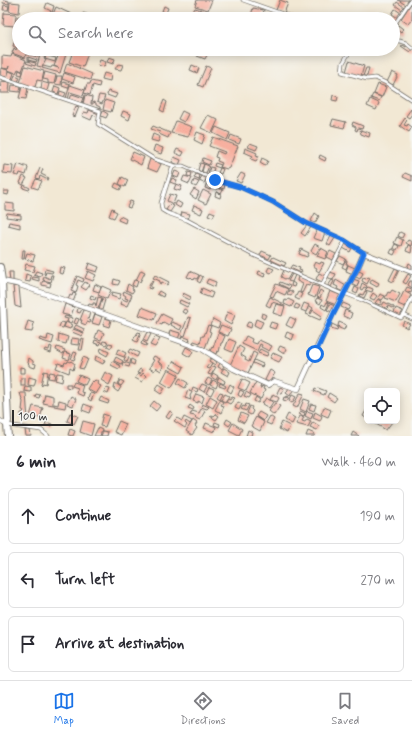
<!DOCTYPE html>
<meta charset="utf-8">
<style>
body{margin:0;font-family:Mynerve,sans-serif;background:#f2f2f3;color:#2b2b33}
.controls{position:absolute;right:12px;bottom:12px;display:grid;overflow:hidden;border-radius:6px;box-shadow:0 2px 10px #0003}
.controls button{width:36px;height:36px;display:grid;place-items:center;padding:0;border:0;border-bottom:1px solid #e1e1e2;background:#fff;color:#2b2b33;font:20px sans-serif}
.scale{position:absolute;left:12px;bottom:10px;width:61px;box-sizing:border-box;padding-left:4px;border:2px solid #2b2b2b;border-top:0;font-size:11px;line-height:14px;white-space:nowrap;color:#2b2b2b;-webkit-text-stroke:3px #f6f6f2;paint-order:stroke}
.stop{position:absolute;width:12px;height:12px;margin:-9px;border:3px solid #1a73e8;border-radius:50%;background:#fff}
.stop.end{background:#1a73e8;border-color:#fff;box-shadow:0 1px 4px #0008}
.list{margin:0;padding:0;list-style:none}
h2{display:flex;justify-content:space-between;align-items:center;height:52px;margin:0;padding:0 16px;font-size:17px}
h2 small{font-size:13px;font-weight:400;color:#7c7c81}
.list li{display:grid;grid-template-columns:26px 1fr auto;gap:12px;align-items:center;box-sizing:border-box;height:56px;margin:0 8px 8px;padding:0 8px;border:1px solid #e1e1e2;border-radius:6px}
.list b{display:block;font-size:15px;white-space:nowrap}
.list em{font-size:13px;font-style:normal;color:#7c7c81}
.icon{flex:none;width:22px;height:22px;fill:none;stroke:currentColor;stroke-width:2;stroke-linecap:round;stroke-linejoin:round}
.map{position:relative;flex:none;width:412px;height:436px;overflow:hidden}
.search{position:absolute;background:#fff;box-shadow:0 2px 10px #0003;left:12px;right:12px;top:12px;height:44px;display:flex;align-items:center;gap:10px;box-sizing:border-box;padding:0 14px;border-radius:22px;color:#7c7c81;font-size:15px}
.sheet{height:244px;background:#fff}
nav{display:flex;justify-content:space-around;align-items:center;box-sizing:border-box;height:56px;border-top:1px solid #e1e1e2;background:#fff;font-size:11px;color:#7c7c81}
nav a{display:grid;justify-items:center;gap:2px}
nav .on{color:#1a73e8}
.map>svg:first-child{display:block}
</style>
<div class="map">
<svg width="412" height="436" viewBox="0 0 412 436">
<rect width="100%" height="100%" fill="#f6f6f2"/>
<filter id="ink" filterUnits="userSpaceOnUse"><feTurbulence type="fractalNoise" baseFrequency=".025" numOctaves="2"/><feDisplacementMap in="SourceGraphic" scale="8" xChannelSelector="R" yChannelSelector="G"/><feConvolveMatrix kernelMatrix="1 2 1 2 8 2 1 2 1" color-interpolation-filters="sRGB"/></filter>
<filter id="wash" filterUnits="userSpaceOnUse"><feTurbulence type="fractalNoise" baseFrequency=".012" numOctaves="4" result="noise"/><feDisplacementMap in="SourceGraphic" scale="16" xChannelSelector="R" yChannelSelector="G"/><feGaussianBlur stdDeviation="0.9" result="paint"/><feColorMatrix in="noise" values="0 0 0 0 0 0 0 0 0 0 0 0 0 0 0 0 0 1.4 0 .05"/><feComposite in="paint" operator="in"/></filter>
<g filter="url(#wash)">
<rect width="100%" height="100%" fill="#f2e8d4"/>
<g id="blocks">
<g fill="#f7ad9c">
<polygon points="4,0 9,1 9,4 3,3"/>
<polygon points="197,0 212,0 208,10 195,6"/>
<polygon points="280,0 288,3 284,13 276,10"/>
<polygon points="398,0 409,0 406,5"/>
<polygon points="10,2 20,3 19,13 9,11"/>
<polygon points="397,2 404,7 402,10 395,5"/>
<polygon points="412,2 412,19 408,24 401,19"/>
<polygon points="47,3 54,6 50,19 41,17 43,13 49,16 51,11 45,8"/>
<polygon points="4,5 9,6 8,10 3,10"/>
<polygon points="164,6 168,8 166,13 162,11"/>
<polygon points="56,7 82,19 51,19"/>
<polygon points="195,8 201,10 200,14 193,11"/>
<polygon points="253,8 264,10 262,19 251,16"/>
<polygon points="395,9 401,13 398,18 392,14"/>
<polygon points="202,10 207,12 206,18 200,16"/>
<polygon points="162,12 167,13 165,19 160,19"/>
<polygon points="4,13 16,14 15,26 3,25"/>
<polygon points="83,13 87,14 85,18 82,17"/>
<polygon points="18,16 21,17 21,19 19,19 19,33 15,32"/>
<polygon points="398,25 403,29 401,32 396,28"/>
<polygon points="16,37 19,38 19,49 36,49 36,50 40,51 38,57 26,54 25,58 12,53 14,48 16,50 17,48 13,46"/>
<polygon points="403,45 406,47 407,45 412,49 410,52 401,46"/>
<polygon points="41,49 44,49 43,54 40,53"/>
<polygon points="45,49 50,49 48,56 56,58 55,62 45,59 46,55 43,54"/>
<polygon points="61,49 67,51 60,73 42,68 43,66 51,68 52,66 59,68 54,66"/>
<polygon points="74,49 78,49 88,53 83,67 69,62"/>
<polygon points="199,52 207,55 205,59 197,56"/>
<polygon points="12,54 26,60 22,71 18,69 16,73 8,70 9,66 8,69 2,68 2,56 11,57"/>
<polygon points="40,55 45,57 44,59 46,60 42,67 37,66"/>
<polygon points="28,57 37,60 36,62 28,60"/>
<polygon points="109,57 115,59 113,64 107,62"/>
<polygon points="100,60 106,62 104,67 98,65"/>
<polygon points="27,61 36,63 35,66 26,63"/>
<polygon points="349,61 364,66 361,76 346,72"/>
<polygon points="67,63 92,74 90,80 64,72"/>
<polygon points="118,64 123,65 121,70 115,69"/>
<polygon points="192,65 199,68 197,73 190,70"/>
<polygon points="25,66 44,71 42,81 37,80 35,87 20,83"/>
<polygon points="206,66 211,68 203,87 198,85"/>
<polygon points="1,68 8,70 7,77 0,76"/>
<polygon points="366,68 369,68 367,76 363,76"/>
<polygon points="19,70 23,72 22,75 18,74"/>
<polygon points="9,71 14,73 12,79 7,78"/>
<polygon points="45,72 56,75 54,84 48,83 48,80 43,79"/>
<polygon points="392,72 398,75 393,85 387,82"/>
<polygon points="64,73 75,77 73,83 62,79"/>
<polygon points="104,73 111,75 110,81 102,79"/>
<polygon points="15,75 20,77 18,82 13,80"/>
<polygon points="57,76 62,76 61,85 55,84"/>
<polygon points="1,81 10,82 9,93 0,93"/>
<polygon points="91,81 100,83 99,87 93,85 90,95 84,93 87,84 90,84"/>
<polygon points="42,82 49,84 47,91 41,89"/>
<polygon points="63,82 70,84 68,88 62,86"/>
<polygon points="378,84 386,87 382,97 374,94"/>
<polygon points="12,85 21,86 20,92 11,91"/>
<polygon points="70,85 85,90 83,96 70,92 68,99 66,98"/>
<polygon points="55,86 60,88 58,94 53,92"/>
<polygon points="22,87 28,88 26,99 19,98"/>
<polygon points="60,91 66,93 64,97 59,95"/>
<polygon points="108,91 117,94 115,98 107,95"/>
<polygon points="72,94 84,98 82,103 70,99"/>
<polygon points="373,94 381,97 379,101 371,98"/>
<polygon points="85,95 92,97 91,104 93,104 93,102 96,103 96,105 100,107 100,109 83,104"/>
<polygon points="99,95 105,96 102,104 97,102"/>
<polygon points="333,95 338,97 337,101 332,100"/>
<polygon points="370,99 379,103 376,110 367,106"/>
<polygon points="105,100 114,103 111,112 103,110"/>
<polygon points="164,100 167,102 164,112 160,110"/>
<polygon points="76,106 79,107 75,117 72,116"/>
<polygon points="411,109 412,114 409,118 406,116"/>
<polygon points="89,110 99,114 98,117 93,115 91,120 82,116 84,112 88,113"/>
<polygon points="103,111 108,114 106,118 101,116"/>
<polygon points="123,111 131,114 129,120 121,116"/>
<polygon points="182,111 188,114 184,122 178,119"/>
<polygon points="208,115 218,120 212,133 201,128"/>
<polygon points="405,118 407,120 404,125 407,126 408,124 412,127 409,132 400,126"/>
<polygon points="333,119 346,122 344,128 331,125"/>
<polygon points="176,121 192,127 188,137 171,133"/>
<polygon points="353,122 363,126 362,129 358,128 357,131 355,130 356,127 352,125"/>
<polygon points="153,126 170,133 168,138 159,134 160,132 151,129"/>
<polygon points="216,127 230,133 227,140 213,133"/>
<polygon points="360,130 370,133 369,137 361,134"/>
<polygon points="197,132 205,135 202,144 194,140"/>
<polygon points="153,134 160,137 158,142 151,140"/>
<polygon points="231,135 241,139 239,144 229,140"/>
<polygon points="213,137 238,146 229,168 227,169 220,167 222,163 217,161 218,158 215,157 217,151 224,154 225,152 209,146"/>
<polygon points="250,143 258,146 256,150 248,147"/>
<polygon points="155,145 163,148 161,154 153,151"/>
<polygon points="245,148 257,153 256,155 259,156 256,161 251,159 253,156 244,152"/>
<polygon points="177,149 184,152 182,156 175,153"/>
<polygon points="133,152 144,157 141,165 130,159"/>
<polygon points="320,155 326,158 325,161 319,158"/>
<polygon points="174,157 181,160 179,165 172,162"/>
<polygon points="203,158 211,161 209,165 202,162"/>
<polygon points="262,158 268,161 265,166 260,163"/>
<polygon points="150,159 161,164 157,172 147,168"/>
<polygon points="200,163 204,164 201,172 198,170"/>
<polygon points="215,163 221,165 220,168 214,166"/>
<polygon points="18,164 25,167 25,165 27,166 27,167 28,168 26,175 20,173 19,176 14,175"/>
<polygon points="204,164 209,166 206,173 202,172"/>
<polygon points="4,165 13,166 12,174 3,173"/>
<polygon points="210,167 214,168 212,174 208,173"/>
<polygon points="40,168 43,169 41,174 49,178 48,180 40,176 39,179 36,178"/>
<polygon points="220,168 223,169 221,174 218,173"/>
<polygon points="175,171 180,173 178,178 173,176"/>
<polygon points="188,172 192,173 191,177 187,176"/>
<polygon points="241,173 245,175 241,183 236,181"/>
<polygon points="405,173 412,176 412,181 403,177"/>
<polygon points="196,174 200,175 199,180 194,178"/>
<polygon points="23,176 27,178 23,185 20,183"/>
<polygon points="184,176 192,178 189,184 182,181"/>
<polygon points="202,176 207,178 204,183 199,181"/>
<polygon points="122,177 128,180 125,187 119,184"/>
<polygon points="172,178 177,180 175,184 170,182"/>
<polygon points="36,179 42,181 38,189 32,187"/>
<polygon points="194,180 199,182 196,187 192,185"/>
<polygon points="207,182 212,184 210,190 205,188"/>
<polygon points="219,182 225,184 224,189 218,187"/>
<polygon points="116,183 122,186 120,190 114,187"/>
<polygon points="176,184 182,186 180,191 174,189"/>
<polygon points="24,185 30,188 29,190 23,188"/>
<polygon points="218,188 223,190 221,194 216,191"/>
<polygon points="194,189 199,192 196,199 190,195"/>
<polygon points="203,190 211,194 206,204 198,200"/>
<polygon points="4,191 9,191 8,195 4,194"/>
<polygon points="216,192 221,194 220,198 215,196"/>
<polygon points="170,194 176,196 173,204 167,201"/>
<polygon points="130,201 133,202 130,208 127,207"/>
<polygon points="177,201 182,204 180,208 175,205"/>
<polygon points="5,203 14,204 14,211 5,210"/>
<polygon points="170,204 174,206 170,212 166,210"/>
<polygon points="194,205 203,209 201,214 192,210"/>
<polygon points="112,208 114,209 113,210 117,212 114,218 109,216"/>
<polygon points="210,211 215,213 213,217 208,215"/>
<polygon points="182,212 190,214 188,219 181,216"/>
<polygon points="7,213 21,215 21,219 6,217"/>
<polygon points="315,213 319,216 315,223 311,221"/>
<polygon points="120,216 126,219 125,223 118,220"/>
<polygon points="9,222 20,224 20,228 8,225"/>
<polygon points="307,225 311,227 305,236 301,233"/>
<polygon points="317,229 325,232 322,241 313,238"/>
<polygon points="400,232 404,234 402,238 398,236"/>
<polygon points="331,236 335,238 330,246 327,244"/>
<polygon points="397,237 403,240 401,246 394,243"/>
<polygon points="408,240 412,242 411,246 406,243"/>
<polygon points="315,244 320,247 316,254 311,251"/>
<polygon points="345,244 352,248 350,252 343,248"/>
<polygon points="395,244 399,246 397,250 393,248"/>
<polygon points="408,245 412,247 411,253 406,251"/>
<polygon points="321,248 328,252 325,259 317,256"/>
<polygon points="301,249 309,253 307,257 299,254"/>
<polygon points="392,249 396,251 394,255 390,253"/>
<polygon points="23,250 25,250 24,259 22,259"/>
<polygon points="262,251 271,255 269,259 260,255"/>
<polygon points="330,251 336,254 333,260 327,257"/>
<polygon points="27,253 35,255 33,261 25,259"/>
<polygon points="340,256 346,259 343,264 337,261"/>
<polygon points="273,257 286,263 284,266 271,260"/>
<polygon points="345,261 347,261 346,264 348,264 346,269 342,267"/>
<polygon points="315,262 320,264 321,262 324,263 319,272 316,270 317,268 313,266"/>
<polygon points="89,263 99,267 97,272 87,269"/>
<polygon points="409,263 412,265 412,270 407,268"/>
<polygon points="26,264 35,266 33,272 24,270"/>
<polygon points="292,265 300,268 299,270 302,271 301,273 290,268"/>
<polygon points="348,265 355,268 353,274 346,271"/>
<polygon points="60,267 65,268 63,274 59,273"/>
<polygon points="269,267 274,269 271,273 267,271"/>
<polygon points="395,268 399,270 393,282 389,280"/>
<polygon points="45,269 53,271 52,273 46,272 45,275 44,274"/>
<polygon points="141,270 145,272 140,282 136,280"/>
<polygon points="284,270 291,273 287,280 281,277"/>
<polygon points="357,270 363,273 360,279 354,276"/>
<polygon points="36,271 42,273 40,277 34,275"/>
<polygon points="88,271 96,275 93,281 85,278"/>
<polygon points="190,271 199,275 197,279 195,278 194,280 191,277 190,278 187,277"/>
<polygon points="259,271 265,273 264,277 258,274"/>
<polygon points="9,272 13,272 13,281 10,282"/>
<polygon points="330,272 336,274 333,280 327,277"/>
<polygon points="319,273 325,276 322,282 316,279"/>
<polygon points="26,274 31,276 30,282 25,281"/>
<polygon points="292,274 295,275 292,282 288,281"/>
<polygon points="408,274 411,276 406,284 403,282"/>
<polygon points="51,275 53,275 51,282 43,280 44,276 50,279"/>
<polygon points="155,275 169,282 167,285 162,282 161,284 159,283 160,281 153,278"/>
<polygon points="200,275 203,277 200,283 197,281"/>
<polygon points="77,276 84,279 83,282 78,280 76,285 78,286 76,293 71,291"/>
<polygon points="298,276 311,282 309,286 306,285 302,293 300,292 303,284 297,281"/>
<polygon points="33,277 39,278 39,281 32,279"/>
<polygon points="368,277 370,278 367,284 362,281 363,278 366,279"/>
<polygon points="114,279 120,281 118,285 113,284"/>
<polygon points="208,279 216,282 215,287 206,283"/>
<polygon points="353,279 359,281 357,287 351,284"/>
<polygon points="372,279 379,283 377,287 370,283"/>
<polygon points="134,280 138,281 136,287 132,285"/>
<polygon points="152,280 153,281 150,287 152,287 151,289 148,288"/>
<polygon points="332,280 334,281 331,287 328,286"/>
<polygon points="336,280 346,286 343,292 337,289 338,287 334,285"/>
<polygon points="43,281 51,283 50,287 42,285 42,282"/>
<polygon points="410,281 412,281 412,288 408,285"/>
<polygon points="85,282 90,285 86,290 81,287"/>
<polygon points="280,282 290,286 289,289 279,284"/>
<polygon points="292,282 295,284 294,287 291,286"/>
<polygon points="362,283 367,286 366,288 364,287 362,290 360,289"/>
<polygon points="95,284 101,287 99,292 93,290"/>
<polygon points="128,284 133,287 132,289 134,290 132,293 126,290"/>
<polygon points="276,284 288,289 285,295 276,291 273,297 270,296"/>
<polygon points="312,285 319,287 315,298 308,295"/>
<polygon points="13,286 19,287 21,308 15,306"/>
<polygon points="102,286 111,290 107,299 98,295"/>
<polygon points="355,287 359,289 357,294 353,292"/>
<polygon points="368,287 373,289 372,292 365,290"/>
<polygon points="407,287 412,289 411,293 405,291"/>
<polygon points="202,288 213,293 211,298 200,294"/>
<polygon points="289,290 293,292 291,296 287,294"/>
<polygon points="320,290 323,292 320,298 317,297"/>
<polygon points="392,290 400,294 396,302 385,298 388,292 390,293"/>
<polygon points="124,291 132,295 127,306 120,304 122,299 127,301 128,299 125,298 126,296 123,294"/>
<polygon points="159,291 164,294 163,297 157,294"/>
<polygon points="330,291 340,295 336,305 326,301"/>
<polygon points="365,291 367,292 364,298 359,296 360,294 363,295"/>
<polygon points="404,291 411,295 405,307 398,304"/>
<polygon points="112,292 121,294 119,299 111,296"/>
<polygon points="298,292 302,294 299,300 295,298"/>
<polygon points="73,293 76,294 73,302 68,300 70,295 72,296"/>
<polygon points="183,293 191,297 190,300 182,296"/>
<polygon points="373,293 377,296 374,300 370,298"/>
<polygon points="380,294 385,296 382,300 378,298"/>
<polygon points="91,295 96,297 95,300 90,298"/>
<polygon points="98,297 102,298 98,309 88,307 89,304 93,305 93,303 95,303 96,306"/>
<polygon points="270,297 282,303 282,305 272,302 270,307 266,305"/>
<polygon points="317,298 322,300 320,304 315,301"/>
<polygon points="102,299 105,300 102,310 99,310"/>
<polygon points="288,299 294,302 291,307 284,304 285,300 287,301"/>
<polygon points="378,299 382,301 380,305 375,303"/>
<polygon points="180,300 189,304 187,307 179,303"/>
<polygon points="327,302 329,303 326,310 321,307 322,304 325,306"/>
<polygon points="384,302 394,307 394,309 388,306 387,309 382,306"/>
<polygon points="304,303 309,305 306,312 301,310"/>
<polygon points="343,303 350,306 348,310 341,307"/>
<polygon points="65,304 74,307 71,316 62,314"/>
<polygon points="276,304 285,306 282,316 273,313"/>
<polygon points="296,304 300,306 298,309 294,308"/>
<polygon points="330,304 335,306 332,312 327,310"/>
<polygon points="310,306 313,308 310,313 311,314 313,310 322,316 320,320 306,314"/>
<polygon points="142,307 157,313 154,320 139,315"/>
<polygon points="78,308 82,309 80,313 77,312"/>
<polygon points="396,308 403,311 400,316 394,313"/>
<polygon points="184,309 188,311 186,314 182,312"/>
<polygon points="84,310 90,312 88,320 91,321 90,323 87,322 86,325 81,323 82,320 80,320"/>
<polygon points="345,310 352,313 350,319 343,316"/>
<polygon points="227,312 235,315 231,325 224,321"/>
<polygon points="262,313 266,315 264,319 261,317"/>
<polygon points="95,314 102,317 99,325 92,323"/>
<polygon points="162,314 172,319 169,325 163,322 162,325 157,323"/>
<polygon points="65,316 73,318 71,323 67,322 68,319 64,318"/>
<polygon points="188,317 191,318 185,336 181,335"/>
<polygon points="290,317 296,320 292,328 286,325"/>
<polygon points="76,318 79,319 77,324 74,323"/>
<polygon points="105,318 111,320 109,327 103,325"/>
<polygon points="213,319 220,323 218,328 210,325"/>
<polygon points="256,319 263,322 260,328 254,325"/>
<polygon points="28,321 34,323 32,332 25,331"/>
<polygon points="404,321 410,324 407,328 402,325"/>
<polygon points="61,322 65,323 63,328 59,327"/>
<polygon points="66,322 72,325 70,329 64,327"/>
<polygon points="172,322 182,326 180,330 171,325"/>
<polygon points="248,322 252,323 251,328 246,326"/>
<polygon points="271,322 277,324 275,329 269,327"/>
<polygon points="339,322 346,325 344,330 339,328 339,327 338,326"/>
<polygon points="332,324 338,327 337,330 331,328"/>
<polygon points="76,325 84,329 83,332 74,328"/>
<polygon points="208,325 211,326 209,331 211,332 205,348 193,343 194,341 200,343 202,336 204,336"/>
<polygon points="221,325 231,329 228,336 218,332"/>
<polygon points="73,329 84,333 82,336 72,332"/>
<polygon points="98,330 104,333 101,340 95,338"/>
<polygon points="170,330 180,333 178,340 170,337 171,334 169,334"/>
<polygon points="138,332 141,333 137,342 133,340"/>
<polygon points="147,332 151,334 147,342 143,340"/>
<polygon points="287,332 294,335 292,340 285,337"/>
<polygon points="218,333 225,336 222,343 221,343 219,352 217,351 216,354 210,351 212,347 213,348"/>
<polygon points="59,334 68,337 66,344 58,342"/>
<polygon points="48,335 54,337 52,344 39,340 40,338 47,340"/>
<polygon points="182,336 190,339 189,342 181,339"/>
<polygon points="246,336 252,339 251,342 257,344 259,340 272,346 269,351 261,347 262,345 260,344 257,351 242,344"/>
<polygon points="155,337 160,339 155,347 150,345"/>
<polygon points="72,338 79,339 78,345 71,344"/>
<polygon points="82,338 84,339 82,350 79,350"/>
<polygon points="229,339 236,342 232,352 225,349"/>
<polygon points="95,340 101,342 100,345 94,343"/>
<polygon points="103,341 108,342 106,345 102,343"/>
<polygon points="142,341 147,344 146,346 141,344"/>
<polygon points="109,343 113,344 111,348 107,346"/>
<polygon points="50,346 52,347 51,353 44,351 45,349 49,350"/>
<polygon points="239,346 244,349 241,355 246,358 245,360 249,362 253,352 257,354 248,373 230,365"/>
<polygon points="280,346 287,349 284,354 278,350"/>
<polygon points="57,347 65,350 63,354 56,350"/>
<polygon points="186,347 193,351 190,357 183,353"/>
<polygon points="101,348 109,352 107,356 100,352"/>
<polygon points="118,349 126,353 124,357 116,354"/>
<polygon points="130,349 139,353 137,357 128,352"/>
<polygon points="260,349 268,353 267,356 258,353"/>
<polygon points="65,352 71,354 69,360 63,358"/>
<polygon points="74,352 77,353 74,360 71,359"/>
<polygon points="273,353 282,357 279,362 270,358"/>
<polygon points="96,356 105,360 103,364 95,360"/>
<polygon points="154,356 160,359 158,362 162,364 163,366 161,371 156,368 154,371 149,368 154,360 152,359"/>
<polygon points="83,357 88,359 84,369 79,368"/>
<polygon points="116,357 123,361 121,364 114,361"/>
<polygon points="125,357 129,358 127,362 124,360"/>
<polygon points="29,358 33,361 33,363 36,364 35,368 29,366 29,364 28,363"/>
<polygon points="211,358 217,362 215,365 209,361"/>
<polygon points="131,359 135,361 134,365 130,363"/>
<polygon points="254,360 263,364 262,367 253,363"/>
<polygon points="68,361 70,362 71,361 75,364 73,370 70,368 69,373 56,368 58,363 64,365 65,362 67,363"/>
<polygon points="112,361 121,366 119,369 111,365"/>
<polygon points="174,361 184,367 181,373 170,367"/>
<polygon points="123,362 130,364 129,367 122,365"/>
<polygon points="210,363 212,364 209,369 206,368"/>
<polygon points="220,363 224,366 222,369 218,367"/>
<polygon points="213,366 216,367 211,375 208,374"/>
<polygon points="20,367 25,368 25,373 20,373"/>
<polygon points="224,368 230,372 228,376 221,372"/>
<polygon points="140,369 142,370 140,374 137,373"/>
<polygon points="168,369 179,375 171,388 161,382"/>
<polygon points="270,370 275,373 269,383 265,380"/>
<polygon points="44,371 48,372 46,384 43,383 42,386 41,385"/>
<polygon points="50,372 55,373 54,379 48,378"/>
<polygon points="105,372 113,376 109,385 101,380"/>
<polygon points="57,373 63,374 62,382 55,380"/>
<polygon points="143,373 146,376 142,382 135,378 138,374 141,376"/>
<polygon points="213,373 218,376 216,380 211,377"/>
<polygon points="79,375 88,379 85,385 76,381"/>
<polygon points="29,377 36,379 34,386 28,385"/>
<polygon points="219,377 225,381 224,384 217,381"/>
<rect x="21" y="378" width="4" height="7"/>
<polygon points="180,378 188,383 185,388 177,383"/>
<polygon points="208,378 212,380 209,385 205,383"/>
<polygon points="242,379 250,383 246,391 238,388"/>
<polygon points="95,380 98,382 97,384 101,386 96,394 87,389 92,381 93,382"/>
<polygon points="120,380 124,382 121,386 118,384"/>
<polygon points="213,380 218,383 216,388 210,385"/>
<polygon points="74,382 83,385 81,392 84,393 83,396 76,393 78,388 72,386"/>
<polygon points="256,382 261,384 260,388 261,388 262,386 264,387 263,389 265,390 261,399 250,393"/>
<polygon points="115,383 121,387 118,392 114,389"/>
<polygon points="220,383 226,386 225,388 219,386"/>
<polygon points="66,384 71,384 71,388 66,387"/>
<polygon points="159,384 165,388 161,394 155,390"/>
<polygon points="202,384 207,386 204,392 199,389"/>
<polygon points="230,384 234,387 231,393 227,390"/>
<polygon points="25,386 31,387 31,392 24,391"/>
<polygon points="193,387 198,389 197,392 192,390"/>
<polygon points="209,387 214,389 211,395 206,393"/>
<polygon points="280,387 284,389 281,394 277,393"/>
<polygon points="106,388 110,389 108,394 104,392"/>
<polygon points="289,388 293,390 290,396 286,393"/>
<polygon points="315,388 317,389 318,388 326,391 324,395 314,391"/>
<polygon points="188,390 192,392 190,396 191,400 185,398"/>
<polygon points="240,390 244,392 241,397 238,395"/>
<polygon points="220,392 223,393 220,399 217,397"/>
<polygon points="246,392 251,395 249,398 244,396"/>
<polygon points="20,393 26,393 28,421 24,421 24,418 21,418 21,413 24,413 24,412 23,410 22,410 23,402"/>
<polygon points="90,393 94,394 91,401 88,399"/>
<polygon points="300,393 304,394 297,408 293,406"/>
<polygon points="329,393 337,398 334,402 327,397"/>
<polygon points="36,394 40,395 39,398 35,397"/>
<polygon points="45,394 53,396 53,405 43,403"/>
<polygon points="196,394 204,397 202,403 198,401 198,403 193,401"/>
<polygon points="225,394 229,396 225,402 221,400"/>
<polygon points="273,394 279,398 277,402 270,400"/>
<polygon points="292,395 296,397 292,403 289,401"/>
<polygon points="71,396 76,399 73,406 67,404"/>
<polygon points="210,396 217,400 213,408 206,404"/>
<polygon points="287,396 289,397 287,401 283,400 284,397 286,398"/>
<polygon points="101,397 109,401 108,404 99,401"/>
<polygon points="232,397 235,398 230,404 226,402 228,399 230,400"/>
<polygon points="256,397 260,400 258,403 254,401"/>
<polygon points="266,398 273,402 269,408 262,404"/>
<polygon points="304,399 310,401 306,412 300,409"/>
<polygon points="59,400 66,402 65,408 54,406 54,404 58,405"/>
<polygon points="220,400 223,402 221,405 224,406 221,413 215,410"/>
<polygon points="154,401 160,406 156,411 150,406"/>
<polygon points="238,402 242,404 239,410 235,408"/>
<polygon points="275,403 280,406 274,415 269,411"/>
<polygon points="84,404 92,407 90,413 82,410"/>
<polygon points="202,404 209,407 207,409 201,407"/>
<polygon points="246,404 249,405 246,411 241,409 243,406 245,407"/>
<polygon points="311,404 316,405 314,411 309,409"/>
<polygon points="190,405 194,408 193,410 188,408"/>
<polygon points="33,406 43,408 40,418 30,416"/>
<polygon points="250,406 252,407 251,409 253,411 251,415 247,413"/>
<polygon points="324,407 331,410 328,417 321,414"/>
<polygon points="201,409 205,411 200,420 195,418 196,417 195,416 190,415 192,411 199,413"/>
<polygon points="367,409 367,419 363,416"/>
<polygon points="170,411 173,413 169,419 166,417"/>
<polygon points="300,411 305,413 304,416 299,414"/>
<polygon points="307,411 313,413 311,419 305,416"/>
<polygon points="259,412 266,416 263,421 256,416"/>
<polygon points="315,412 322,416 320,421 313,418"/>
<polygon points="70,413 78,416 74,424 67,421"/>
<polygon points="241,413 248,416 244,423 238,420"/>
<polygon points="103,414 109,416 105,427 100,426"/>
<polygon points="216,414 219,416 216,420 210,416 212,415 214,416"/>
<polygon points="288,414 295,418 292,424 285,420"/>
<polygon points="270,416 274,419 271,425 266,423"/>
<polygon points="300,416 304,417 302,421 305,422 307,419 311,421 308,427 296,424"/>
<polygon points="184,417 192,421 190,424 186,421 185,423 187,425 185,428 174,421 177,418 182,421"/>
<polygon points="256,417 264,422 260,431 251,426"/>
<polygon points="227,419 232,422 229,426 225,423"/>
<polygon points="193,420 197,423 195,426 197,428 192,435 186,431"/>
<polygon points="83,421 94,424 91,436 80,432"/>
<polygon points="119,421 126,424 121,435 114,432"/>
<polygon points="377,421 391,421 392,422 386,430 376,424"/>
<polygon points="46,422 52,424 51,426 45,425"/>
<polygon points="215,422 220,424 219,427 214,425"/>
<polygon points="282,422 290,426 287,433 279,429"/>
<polygon points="313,422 319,426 317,430 310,427"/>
<polygon points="206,423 216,427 214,432 204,428"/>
<polygon points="233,423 242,429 239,435 229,430"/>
<polygon points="98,428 102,430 100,436 94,436"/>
<polygon points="70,429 75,431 73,436 68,435"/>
<polygon points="25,430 30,430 31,436 26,436"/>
<polygon points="248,430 252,432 251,436 246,436"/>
<polygon points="103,431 108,432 107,436 101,436"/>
<polygon points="308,431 315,434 314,436 306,436"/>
<polygon points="353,432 359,436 351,436"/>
</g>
</g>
</g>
<g filter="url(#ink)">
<use href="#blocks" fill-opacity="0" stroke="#716d66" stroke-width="1"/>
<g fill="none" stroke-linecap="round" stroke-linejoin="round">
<g stroke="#716d66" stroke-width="4.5">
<g id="street">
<polyline points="243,0 297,19"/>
<polyline points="394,25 411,0"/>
<polyline points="393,39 406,43 412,48"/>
<polyline points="351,49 343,63 342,72 367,79 375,78 386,83 412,100"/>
<polyline points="0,77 100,111 98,124 154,159 175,166 183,166 215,180 240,187 258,195 273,202 306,223 344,240 364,253"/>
<polyline points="175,166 172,168 161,203 162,210 167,213 187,220 251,254 342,294 344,293 362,300 401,318 404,315 412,319"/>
<polyline points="322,285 344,243 344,240"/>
<polyline points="404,315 412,298"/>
<polyline points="7,425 41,430 48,436"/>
</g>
</g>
<g stroke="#716d66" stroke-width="6">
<g id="secondary">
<polyline points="2,281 17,284 95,311 202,349 234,369 268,385 274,381 298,389 333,313 358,267 364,253 412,272"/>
<polyline points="0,421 7,425"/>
</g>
</g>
<g stroke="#716d66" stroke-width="8">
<polyline id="highway" points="0,267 2,281 8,421 7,425 8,436"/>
</g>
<use href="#street" stroke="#fff" stroke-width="3"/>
<use href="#secondary" stroke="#fff" stroke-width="4.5"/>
<use href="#highway" stroke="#fff" stroke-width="6"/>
</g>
</g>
<g fill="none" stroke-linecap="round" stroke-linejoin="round" filter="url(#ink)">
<polyline stroke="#1a73e8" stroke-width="5" points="215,180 240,187 258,195 273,202 306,223 344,240 364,253 358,267 334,313 315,354"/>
</g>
</svg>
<div class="controls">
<button><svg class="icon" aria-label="locate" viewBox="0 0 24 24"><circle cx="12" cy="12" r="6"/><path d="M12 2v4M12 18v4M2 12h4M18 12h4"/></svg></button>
</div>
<div class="scale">100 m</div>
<div class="stop" style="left:315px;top:354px"></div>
<div class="stop end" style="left:215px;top:180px"></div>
<div class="search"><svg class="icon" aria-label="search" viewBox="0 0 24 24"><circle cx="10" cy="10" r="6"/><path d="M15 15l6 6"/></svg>Search here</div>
</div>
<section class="sheet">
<h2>6 min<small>Walk · 460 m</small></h2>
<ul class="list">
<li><svg class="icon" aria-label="ahead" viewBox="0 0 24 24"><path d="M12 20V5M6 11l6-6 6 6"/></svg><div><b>Continue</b></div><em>190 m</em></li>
<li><svg class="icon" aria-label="left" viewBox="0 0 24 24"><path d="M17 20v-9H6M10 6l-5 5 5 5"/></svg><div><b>Turn left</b></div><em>270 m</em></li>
<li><svg class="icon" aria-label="arrive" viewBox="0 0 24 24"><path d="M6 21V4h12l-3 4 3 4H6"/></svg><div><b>Arrive at destination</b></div></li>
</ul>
</section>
<nav>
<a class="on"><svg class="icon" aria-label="map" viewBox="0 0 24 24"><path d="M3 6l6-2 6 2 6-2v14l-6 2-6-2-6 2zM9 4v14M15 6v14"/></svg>Map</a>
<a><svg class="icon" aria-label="directions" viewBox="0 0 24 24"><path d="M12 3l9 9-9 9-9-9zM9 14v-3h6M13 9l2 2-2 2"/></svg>Directions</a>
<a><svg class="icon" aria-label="saved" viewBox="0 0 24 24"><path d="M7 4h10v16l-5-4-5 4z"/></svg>Saved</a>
</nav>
